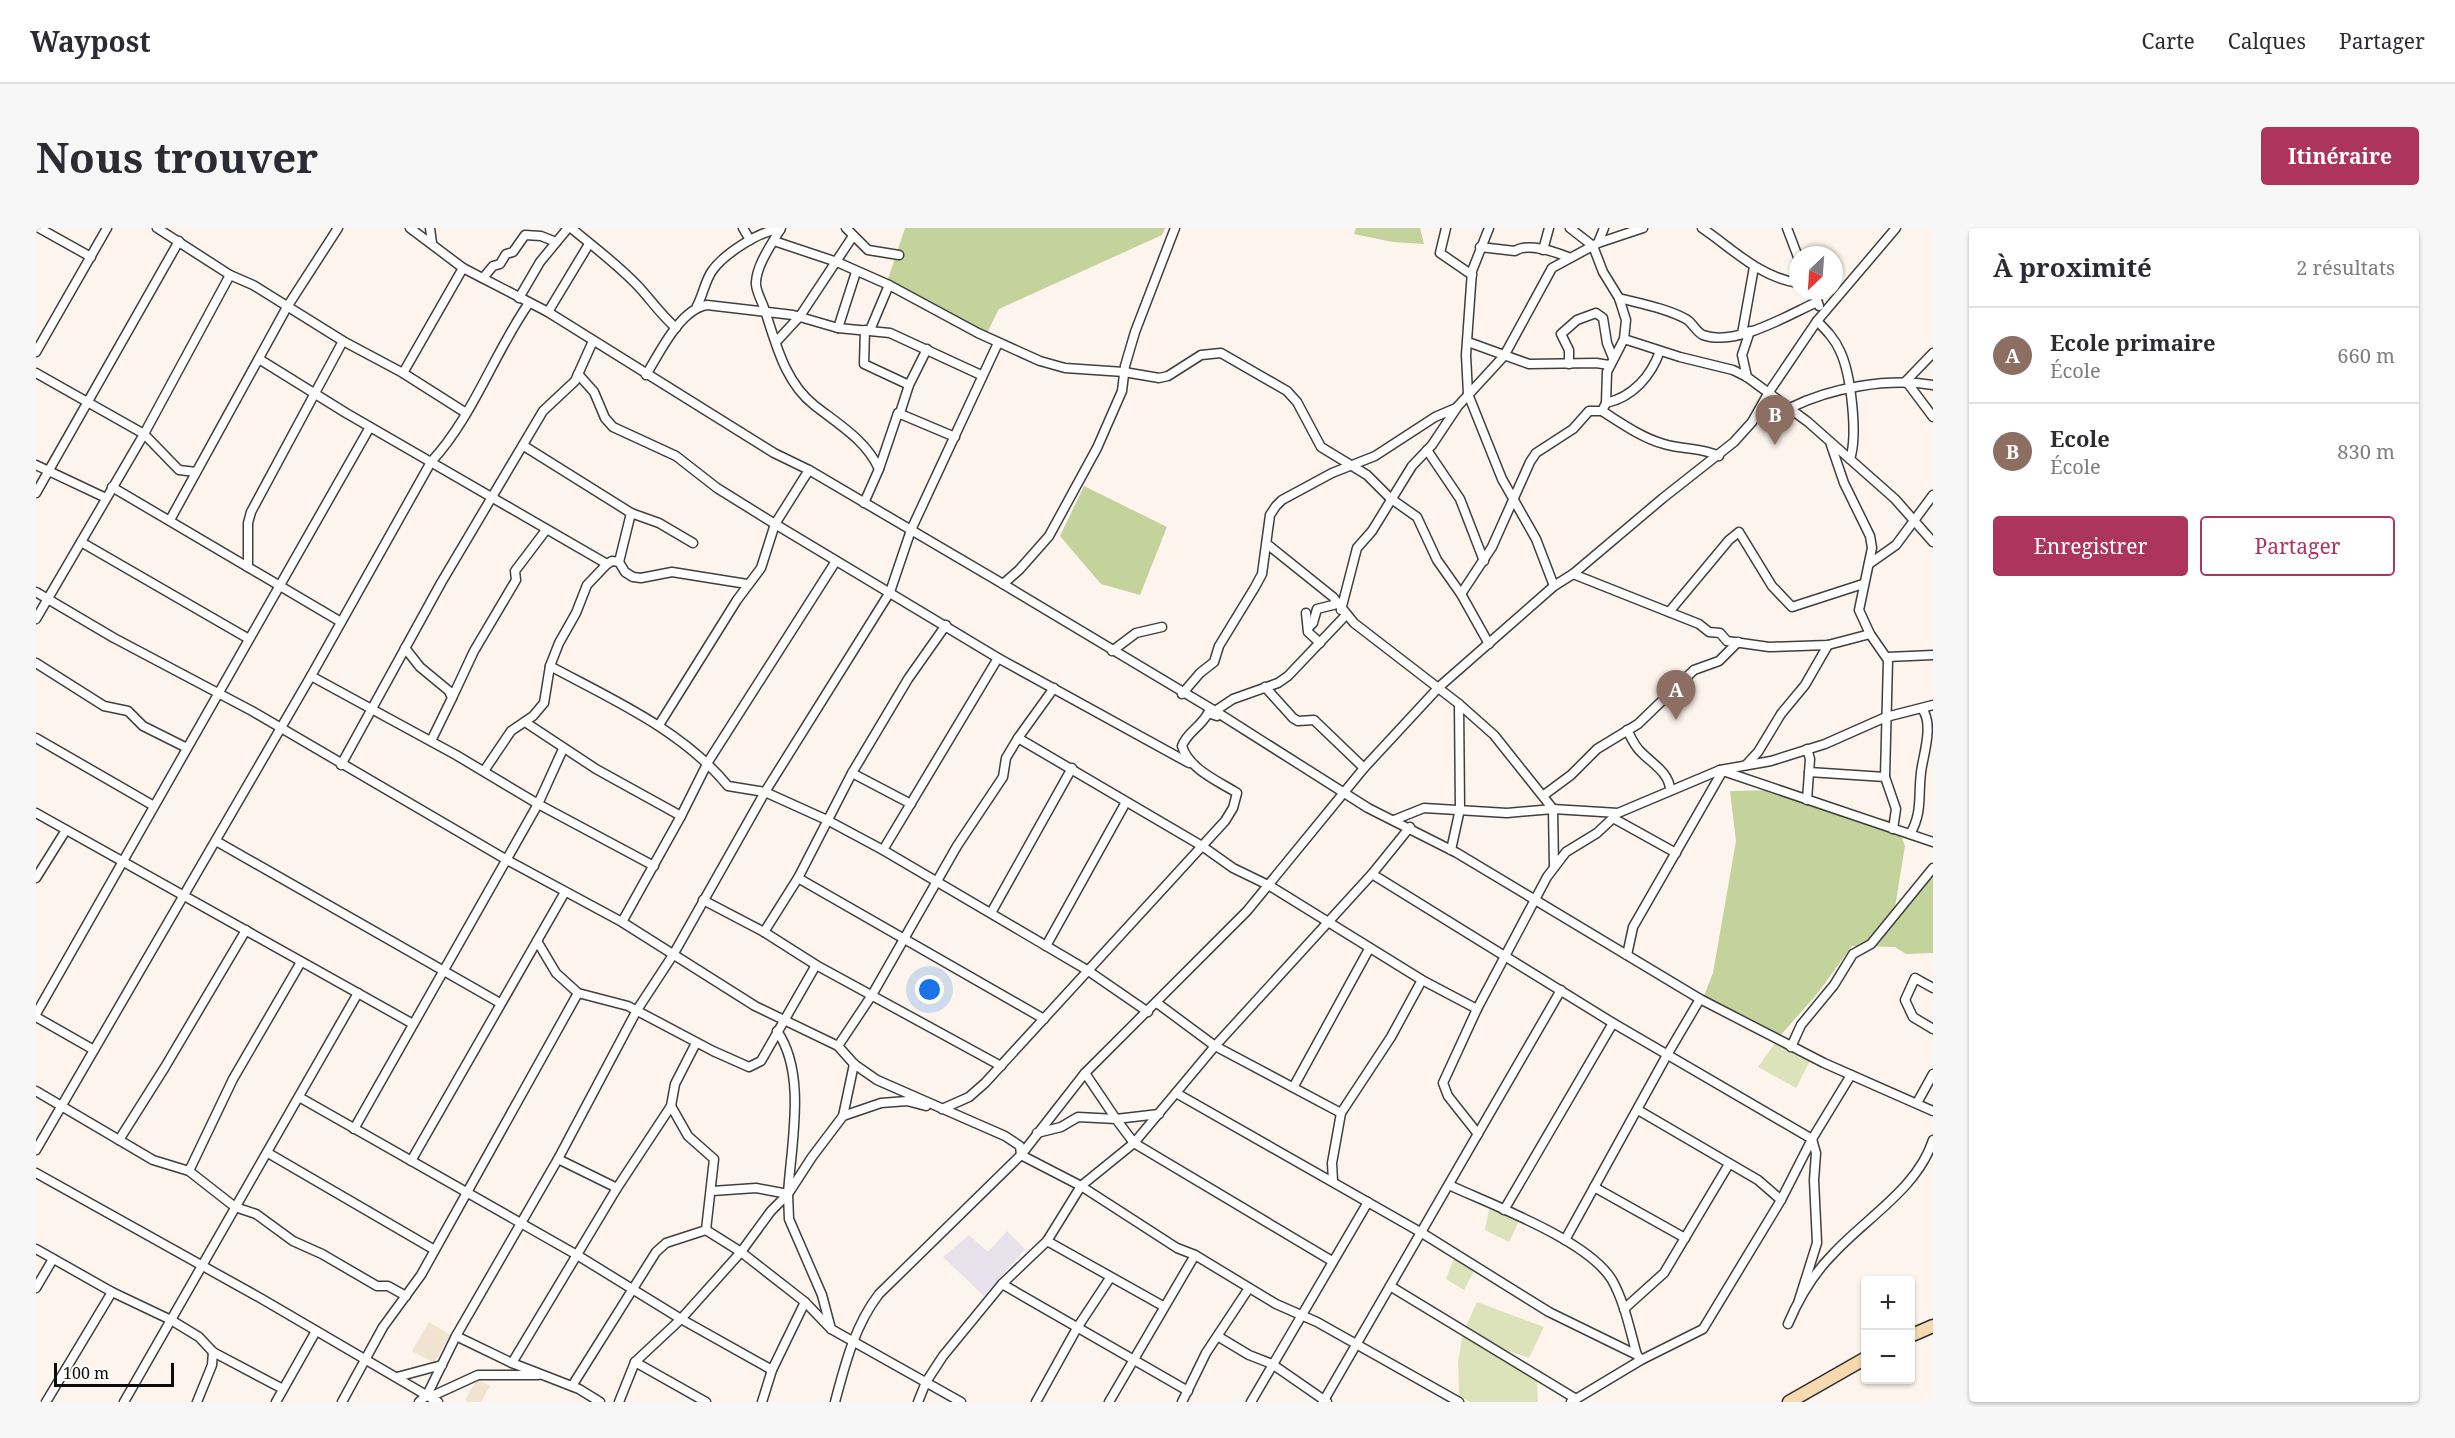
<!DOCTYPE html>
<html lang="fr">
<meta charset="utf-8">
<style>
body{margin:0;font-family:"Noto Serif",serif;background:#f7f7f7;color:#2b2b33}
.controls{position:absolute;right:18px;bottom:18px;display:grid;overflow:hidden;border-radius:6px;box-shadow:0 2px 4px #0004}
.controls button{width:54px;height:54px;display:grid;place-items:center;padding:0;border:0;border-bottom:2px solid #e1e1e2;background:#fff;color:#2b2b33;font:30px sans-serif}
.compass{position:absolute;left:1753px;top:18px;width:54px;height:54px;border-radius:50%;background:#fff;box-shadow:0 2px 4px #0004;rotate:205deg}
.scale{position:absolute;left:18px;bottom:15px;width:120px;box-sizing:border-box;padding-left:6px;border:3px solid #0c0c0c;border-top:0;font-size:16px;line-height:21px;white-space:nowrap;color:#0c0c0c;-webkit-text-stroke:4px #fff;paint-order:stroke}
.you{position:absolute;left:894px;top:762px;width:21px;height:21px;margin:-15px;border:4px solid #fff;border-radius:50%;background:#1a73e8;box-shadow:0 0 0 9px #1a73e833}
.badge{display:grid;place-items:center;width:39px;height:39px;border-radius:50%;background:#ac345d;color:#fff;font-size:20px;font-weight:700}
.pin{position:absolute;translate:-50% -50px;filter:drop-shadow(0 2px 3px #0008)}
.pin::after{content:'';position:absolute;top:32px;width:21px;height:18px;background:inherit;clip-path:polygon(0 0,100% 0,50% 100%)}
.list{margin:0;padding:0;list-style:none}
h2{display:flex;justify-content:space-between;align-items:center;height:78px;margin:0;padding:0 24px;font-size:26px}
h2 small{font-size:20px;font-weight:400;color:#7c7c81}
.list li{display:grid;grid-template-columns:39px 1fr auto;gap:18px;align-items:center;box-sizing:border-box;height:96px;padding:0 24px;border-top:2px solid #e1e1e2}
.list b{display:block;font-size:22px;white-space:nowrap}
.list p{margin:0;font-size:20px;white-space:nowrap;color:#7c7c81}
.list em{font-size:20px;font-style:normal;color:#7c7c81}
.actions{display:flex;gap:12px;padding:18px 24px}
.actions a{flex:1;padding:14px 0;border:2px solid #ac345d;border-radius:6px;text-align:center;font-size:21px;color:#ac345d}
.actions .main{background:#ac345d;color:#fff}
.map{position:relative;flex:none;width:1897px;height:1174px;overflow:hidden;border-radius:6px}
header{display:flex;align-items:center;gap:36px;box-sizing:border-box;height:84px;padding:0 30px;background:#fff;border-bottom:2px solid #e1e1e2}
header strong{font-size:28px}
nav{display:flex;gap:33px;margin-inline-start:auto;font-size:21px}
.intro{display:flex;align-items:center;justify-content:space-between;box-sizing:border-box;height:144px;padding:0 36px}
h1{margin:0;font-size:42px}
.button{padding:15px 27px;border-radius:6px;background:#ac345d;color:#fff;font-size:21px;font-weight:700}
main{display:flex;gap:36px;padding:0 36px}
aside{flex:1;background:#fff;border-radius:6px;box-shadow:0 2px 4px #0004}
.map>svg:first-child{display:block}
</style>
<header>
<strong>Waypost</strong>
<nav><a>Carte</a><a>Calques</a><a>Partager</a></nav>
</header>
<div class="intro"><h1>Nous trouver</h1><a class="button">Itinéraire</a></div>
<main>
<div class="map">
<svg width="1897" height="1174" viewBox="0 0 1897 1174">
<rect width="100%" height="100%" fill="#fdf5ed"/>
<polygon fill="#e6e1ea" points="971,1003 989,1021 948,1068 907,1029 933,1007 952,1024"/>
<g fill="#f0e4d0">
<polygon points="393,1094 414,1107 398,1135 376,1123"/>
<polygon points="441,1151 454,1158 445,1174 432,1174 429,1172"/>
</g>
<g fill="#dce3bb">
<polygon points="1739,815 1774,833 1760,860 1722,839"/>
<polygon points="1453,981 1483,993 1473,1014 1449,1002"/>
<polygon points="1418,1030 1438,1043 1428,1062 1410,1051"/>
<polygon points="1441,1074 1508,1099 1493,1130 1461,1119 1430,1098"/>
<polygon points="1427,1105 1501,1152 1502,1174 1434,1174 1423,1168 1422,1133"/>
</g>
<g fill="#c4d29c">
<polygon points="869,0 1129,0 1126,7 963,81 950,107 851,54"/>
<polygon points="1320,0 1384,0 1388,16 1357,14 1318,6"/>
<polygon points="1048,258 1131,299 1104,367 1065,356 1024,308"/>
<polygon points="1745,562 1816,586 1860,593 1869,618 1859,679 1897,646 1897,725 1870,726 1859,719 1816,718 1781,766 1744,808 1667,770 1677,745 1700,613 1694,563"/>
</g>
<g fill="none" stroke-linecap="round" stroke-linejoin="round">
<g stroke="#3f3f3f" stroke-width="11">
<g id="street">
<polyline points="3,0 55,29"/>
<polyline points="121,0 194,47 217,57 307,113 367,145 430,185"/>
<polyline points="374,0 427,40 512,84 738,225 773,242 967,356 1179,483 1332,580 1421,625 1664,771 1788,835 1897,883"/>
<polyline points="394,0 396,15"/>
<path d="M 535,0 C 558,19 581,36 602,58 C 615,72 625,87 640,100"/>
<polyline points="707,0 714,12"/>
<path d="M 745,0 C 736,16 721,36 720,54 C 719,62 726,73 728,80 C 740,115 748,153 778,177 C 802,196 830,212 843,241 L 828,275"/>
<polyline points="810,0 832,22 863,27"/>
<polyline points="1410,0 1404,25 1436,47"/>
<polyline points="1453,0 1436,43 1430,127 1432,166 1466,251 1500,311 1518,358"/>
<path d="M 1666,0 C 1697,21 1723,49 1762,55"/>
<polyline points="1751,0 1762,29"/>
<polyline points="738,13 801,34 853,57 942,105 1004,133 1029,140 1088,144 1123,150 1132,148 1165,127 1185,125 1251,163 1261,174 1285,219 1331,247 1354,270 1381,289 1401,332 1425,366 1453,416"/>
<polyline points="1562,15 1568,0"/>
<path d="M 1444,19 L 1479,23 C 1492,14 1519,24 1532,29"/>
<polyline points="1507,22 1513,0"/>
<polyline points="447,50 457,38 464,36 470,26 477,24 489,7 505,8 520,14"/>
<polyline points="1778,63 1783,78"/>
<polyline points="483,70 504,34 532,0"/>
<path d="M 1583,70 C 1606,76 1629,80 1650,91 C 1657,95 1660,104 1667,107 C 1700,119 1752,87 1781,74"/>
<path d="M 661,78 C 667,67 669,53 676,43 C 687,27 725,1 744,2"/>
<polyline points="512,84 553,16"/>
<path d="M 1781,93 C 1790,102 1799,111 1804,123 C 1815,146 1822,207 1814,231"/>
<polyline points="802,100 820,44"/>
<polyline points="829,102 828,136 873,157"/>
<polyline points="834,102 853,57"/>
<polyline points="1706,106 1718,39"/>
<polyline points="1588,111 1644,129 1697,142 1711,149 1772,194 1859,271 1897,314"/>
<polyline points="740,114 764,88 817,8"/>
<polyline points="1432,114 1493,136 1560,135 1573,137"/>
<polyline points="0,124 71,0"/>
<polyline points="1897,125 1870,153 1897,189"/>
<polyline points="223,131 310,185 571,336 576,333 583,334 589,344 597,349 605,350 636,344 711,356"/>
<polyline points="1533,136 1533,122 1525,106 1541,92 1560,85 1567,90 1571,115 1577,130"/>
<polyline points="0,145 108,206 143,242 160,244"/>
<polyline points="367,145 427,40"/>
<polyline points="542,146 558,164 569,190 577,199 640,228 681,260 739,296 962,430 1153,535"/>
<path d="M 610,147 C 623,126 644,81 671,77 L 757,87 L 802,100 L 854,105 L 945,147"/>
<polyline points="1711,149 1706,127 1714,103"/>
<path d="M 1570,175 C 1597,169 1615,148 1624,123"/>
<path d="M 1754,180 C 1796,159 1852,150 1897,157"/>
<path d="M 1566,183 C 1585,195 1606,210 1628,216 C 1647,222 1665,219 1683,228"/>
<polyline points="864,185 873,157 891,121"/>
<polyline points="1795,217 1808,255 1834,308 1836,320 1823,382 1834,406 1852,432 1849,549 1860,581 1857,601"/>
<polyline points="488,218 595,285 623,295 657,315"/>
<polyline points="1391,222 1424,271 1448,333"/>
<polyline points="0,237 70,270"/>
<polyline points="843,241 862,185 919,209"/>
<polyline points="76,259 305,394"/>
<polyline points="0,265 143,13"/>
<polyline points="134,292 251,79 302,0"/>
<polyline points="45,314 213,411"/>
<polyline points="1231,316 1297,369 1318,395 1423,476 1458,507 1517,581 1518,639"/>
<polyline points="583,334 595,285"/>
<polyline points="1833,336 1860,317 1897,267"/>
<polyline points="212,339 212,295 215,284 307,113"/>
<polyline points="1537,346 1663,396 1673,404 1684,405 1691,413 1733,419 1792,417 1834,406"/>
<polyline points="967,356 983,342 1013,308 1061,220 1086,163 1089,138 1099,104 1139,0"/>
<polyline points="0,364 78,410 216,483 471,632 586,694 719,778 802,818 818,836 841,852 969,908 984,918 985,927 1045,958 1141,1020 1159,1027 1240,1076 1281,1094 1423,1174"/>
<polyline points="1425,366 1456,319 1494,234 1500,225 1537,201 1553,183 1566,183 1570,175 1571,144 1588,111 1590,92 1583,70 1567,44 1557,18 1534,0"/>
<polyline points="1305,382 1321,320 1336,303 1376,238 1396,217 1422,178 1468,128 1516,40 1562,15 1607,0"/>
<polyline points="1633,384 1693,312 1703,304 1736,358 1756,379 1827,356"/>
<polyline points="1270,385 1272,404 1284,415"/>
<polyline points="0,391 108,206 194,47"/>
<polyline points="1272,400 1277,395 1281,381 1301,376"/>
<polyline points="369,420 384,439 413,463 416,470 395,513"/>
<polyline points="1076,423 1100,405 1126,399"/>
<polyline points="1851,429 1897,427"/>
<polyline points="962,430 847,622 1051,742 1112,784"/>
<polyline points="0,435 68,478 92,483 107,498 151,520"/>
<path d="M 514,438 C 577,472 646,502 692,558 L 729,564 L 791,592 L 847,622"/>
<polyline points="275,448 420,527 502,576 618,638"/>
<polyline points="1229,459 1257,490 1262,493 1278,492 1328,540"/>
<polyline points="1146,466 1164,445 1178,434 1183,418 1219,359 1226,346 1234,287 1240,278 1246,272 1296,245 1339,228 1399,189 1420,180"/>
<polyline points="416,470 438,423 480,352 479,343 510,302"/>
<polyline points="1179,483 1197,471 1242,455 1252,448 1310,387"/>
<polyline points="489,494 560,541 645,588"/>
<polyline points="623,497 701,372 725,340 739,296 773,242"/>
<path d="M 1591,502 C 1595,509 1598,517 1604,523 C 1614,534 1633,544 1634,561"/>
<polyline points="0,510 118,578"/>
<polyline points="982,510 1166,618 1197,640 1234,658 1386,752 1441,781"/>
<polyline points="1771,521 1774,531 1771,572"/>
<polyline points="305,537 405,355 507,183 539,153 557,113"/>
<polyline points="1710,537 1722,524 1745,486 1769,457 1792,417"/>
<polyline points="1684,542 1897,614"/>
<polyline points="448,543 475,503 497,488 508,475 514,438 523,415 540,385 551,357 571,336"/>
<polyline points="1773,544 1849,549"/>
<polyline points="816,545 875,576"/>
<polyline points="1508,567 1535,547 1561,521 1602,496 1658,442 1683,433 1702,414"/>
<polyline points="0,585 377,796"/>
<polyline points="1358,592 1388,580 1471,585 1517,581 1582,585 1684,542 1735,533 1789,516 1850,489 1897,477"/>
<path d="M 1874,606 C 1888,583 1881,563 1886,538 C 1889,522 1897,494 1886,481"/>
<polyline points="180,613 464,775"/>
<polyline points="1415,622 1424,581 1423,476"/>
<polyline points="1336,646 1577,795 1776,911 1780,925 1778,952 1781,1015 1763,1072"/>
<polyline points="0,650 30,602"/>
<polyline points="762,650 1008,791"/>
<polyline points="667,672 728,704 780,737 965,838"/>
<polyline points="955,685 1036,540"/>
<polyline points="586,694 645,588 672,534 800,333"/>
<polyline points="728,704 762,650 816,545 872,451 910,397"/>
<polyline points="501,713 520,745 542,765 592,778 677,823 713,839 725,833 780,737"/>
<polyline points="1010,718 1090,574"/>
<polyline points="1591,727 1597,699 1686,544"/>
<polyline points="1897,760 1879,750 1869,772 1877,789 1897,801"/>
<polyline points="1121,775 1179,818 1305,885"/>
<polyline points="0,786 334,199"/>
<polyline points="0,789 58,822"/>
<polyline points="802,818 836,767 921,618 967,549 970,530 982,510 1018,460"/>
<polyline points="1755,819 1765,797 1798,757 1817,726 1835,716 1897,640"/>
<polyline points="1049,845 1080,891 1123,886"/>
<polyline points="1258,858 1333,721"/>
<polyline points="0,863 117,932 153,943 199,979 220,986 257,1013 286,1026 341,1058 352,1058 370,1068"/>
<polyline points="1140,865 1386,1005 1513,1084 1601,1127 1605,1132"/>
<polyline points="263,869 541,1027 645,1091 736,1142"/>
<polyline points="1881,875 1897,846"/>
<path d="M 906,881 L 933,869 L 949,855 L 1189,593 L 1197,580 L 1201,565 C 1182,553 1153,541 1146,518 C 1151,504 1165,499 1172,485 L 1181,488"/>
<polyline points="1602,882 1722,952 1745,972"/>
<polyline points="807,888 818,836"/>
<polyline points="318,901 502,576 527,521"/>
<polyline points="1001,905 1025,899 1042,889 1080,891 1098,915 1296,1033"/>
<polyline points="1442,906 1412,868 1407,855 1441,781 1511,649 1530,624 1561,605 1577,590 1640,625"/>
<polyline points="83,912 129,839 210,702"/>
<path d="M 0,922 L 275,448 L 395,234 C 437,189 458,125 493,75"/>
<polyline points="232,925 397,1021"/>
<polyline points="522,931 581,960"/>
<polyline points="375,933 529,664"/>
<polyline points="153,943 197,851 265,734"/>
<polyline points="0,945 226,1071 402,1174"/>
<polyline points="1297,953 1296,935 1305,885 1355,809 1386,752"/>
<path d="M 1413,957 C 1456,977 1552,1012 1576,1052 C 1589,1075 1594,1103 1601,1127"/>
<polyline points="1558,959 1649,1010"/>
<polyline points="676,963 720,960 752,966"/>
<polyline points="1468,982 1577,795"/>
<polyline points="670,1002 705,1024 769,1074 795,1101 925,1174"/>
<polyline points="1529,1012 1631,827 1664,771"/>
<polyline points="1011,1013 1127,1078"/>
<polyline points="0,1021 76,1064 135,1092 163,1109 177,1124 247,1161"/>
<polyline points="966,1056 1152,1163"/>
<polyline points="1354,1058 1540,1171"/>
<polyline points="0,1060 17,1031"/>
<polyline points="1588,1081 1628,1045 1693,936"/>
<path d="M 1752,1096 C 1763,1070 1777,1046 1797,1026 C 1830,990 1882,960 1897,912"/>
<polyline points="795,1101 786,1067 753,991 752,966 776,929 807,888 845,875 871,873 890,878"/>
<polyline points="420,1108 476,1135 543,1161 564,1174"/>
<polyline points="1183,1109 1213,1127 1236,1136 1291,1174"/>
<polyline points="599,1134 670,1174"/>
<polyline points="476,1135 581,960 635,878 639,856 660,815"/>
<polyline points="361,1149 406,1137"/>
<polyline points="536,1158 620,1024 630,1015 670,1002 678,931 652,908 635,878"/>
<polyline points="394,1169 442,1147 502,1147"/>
<polyline points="10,1174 76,1064"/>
<polyline points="88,1174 322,765"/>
<polyline points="161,1174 176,1137 177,1124"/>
<polyline points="240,1174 280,1103"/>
<polyline points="306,1174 347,1099 385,1047 542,765"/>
<polyline points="383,1174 391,1167 420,1108 522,931 601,782 637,727 729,564 854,364 875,302 962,115"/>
<path d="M 583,1174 L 599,1134 L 645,1091 L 705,1024 L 735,983 L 752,966 C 755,916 771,846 741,803"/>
<polyline points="726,1174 736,1142 769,1074"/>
<path d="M 799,1174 C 809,1136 819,1097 843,1066 L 985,927 L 1049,845 L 1211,683 L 1328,540 L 1403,459 L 1518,358 L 1537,346 L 1627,270 L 1698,214 L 1716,194 L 1733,164 L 1781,93 L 1860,0"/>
<polyline points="882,1174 890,1154 907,1128 966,1056 1011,1013 1045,958 1098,915 1179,818 1336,646 1374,599"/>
<polyline points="1000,1174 1041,1100 1074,1050"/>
<polyline points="1073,1174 1159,1027"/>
<polyline points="1146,1174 1170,1125 1213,1060"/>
<polyline points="1215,1174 1332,974"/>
<polyline points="1287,1174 1525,762"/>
<polyline points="1535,1174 1605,1132 1667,1101 1745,972 1776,911 1815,847"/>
</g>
</g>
<g stroke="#2e2e2e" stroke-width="15">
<g id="secondary">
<polyline points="1874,1108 1897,1098"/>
<polyline points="1753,1174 1830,1130"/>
</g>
</g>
<use href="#street" stroke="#fff" stroke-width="8"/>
<use href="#secondary" stroke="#f6d9af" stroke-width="12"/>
</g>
</svg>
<div class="controls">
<button>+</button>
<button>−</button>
</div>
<svg class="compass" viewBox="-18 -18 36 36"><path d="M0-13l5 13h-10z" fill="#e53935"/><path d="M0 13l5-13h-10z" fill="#7c7c81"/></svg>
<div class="scale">100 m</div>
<div class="you"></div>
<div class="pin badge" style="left:1640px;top:492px;background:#8d6e63">A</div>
<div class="pin badge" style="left:1739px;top:217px;background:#8d6e63">B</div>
</div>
<aside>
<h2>À proximité<small>2 résultats</small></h2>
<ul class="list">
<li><span class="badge" style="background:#8d6e63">A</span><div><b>Ecole primaire</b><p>École</p></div><em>660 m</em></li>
<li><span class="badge" style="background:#8d6e63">B</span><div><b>Ecole</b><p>École</p></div><em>830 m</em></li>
</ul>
<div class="actions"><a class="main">Enregistrer</a><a>Partager</a></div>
</aside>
</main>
